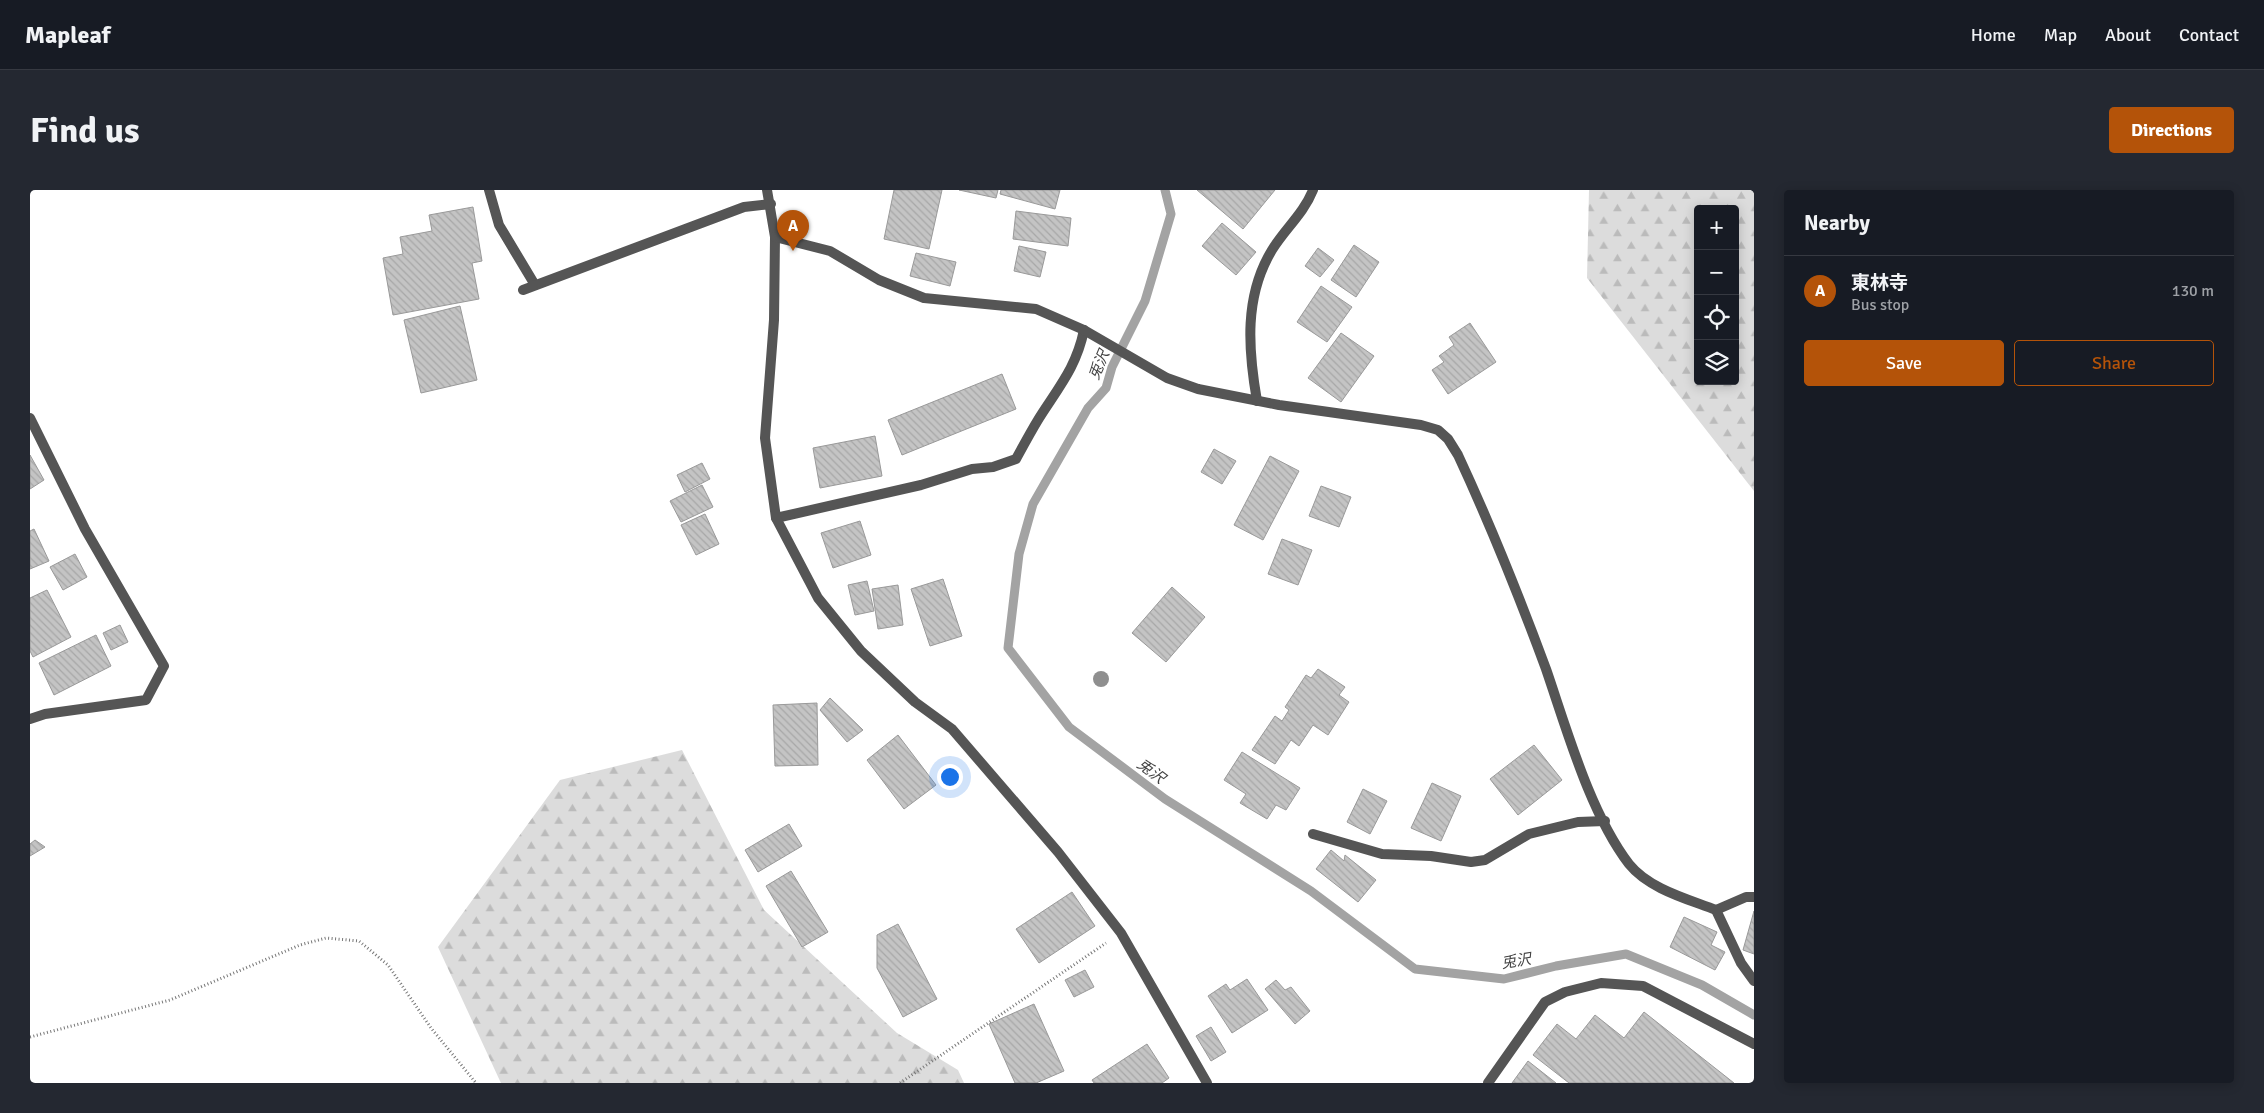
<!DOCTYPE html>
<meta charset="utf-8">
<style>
body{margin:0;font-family:Signika,"Noto Sans JP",sans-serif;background:#242831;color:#f1f3f6}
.controls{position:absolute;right:15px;top:15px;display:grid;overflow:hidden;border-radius:5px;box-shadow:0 2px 12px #0003}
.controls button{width:45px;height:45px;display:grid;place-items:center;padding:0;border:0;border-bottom:1px solid #363941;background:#171b24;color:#f1f3f6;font:25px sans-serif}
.you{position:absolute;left:919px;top:586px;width:18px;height:18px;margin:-12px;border:4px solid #fff;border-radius:50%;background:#1a73e8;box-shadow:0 0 0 8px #1a73e833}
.badge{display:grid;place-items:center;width:32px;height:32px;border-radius:50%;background:#b45309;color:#fff;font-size:16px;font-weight:700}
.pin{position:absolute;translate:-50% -41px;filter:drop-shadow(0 1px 2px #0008)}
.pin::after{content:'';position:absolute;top:26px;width:18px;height:15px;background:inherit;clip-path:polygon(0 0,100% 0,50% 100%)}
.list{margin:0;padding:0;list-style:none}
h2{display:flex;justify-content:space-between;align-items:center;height:65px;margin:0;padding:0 20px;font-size:21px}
h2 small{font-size:16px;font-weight:400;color:#9ea1a6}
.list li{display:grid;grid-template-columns:32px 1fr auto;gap:15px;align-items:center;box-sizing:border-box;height:70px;padding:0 20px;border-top:1px solid #363941}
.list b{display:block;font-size:19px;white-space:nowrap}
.list p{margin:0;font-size:16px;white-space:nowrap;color:#9ea1a6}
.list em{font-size:16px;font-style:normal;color:#9ea1a6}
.actions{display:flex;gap:10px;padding:15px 20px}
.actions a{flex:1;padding:11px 0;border:1px solid #b45309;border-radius:5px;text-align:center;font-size:18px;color:#b45309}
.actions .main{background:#b45309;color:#fff}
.icon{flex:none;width:28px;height:28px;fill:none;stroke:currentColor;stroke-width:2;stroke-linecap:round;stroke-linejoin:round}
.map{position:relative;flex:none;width:1724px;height:893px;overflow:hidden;border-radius:5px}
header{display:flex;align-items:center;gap:30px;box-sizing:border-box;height:70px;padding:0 25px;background:#171b24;border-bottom:1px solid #363941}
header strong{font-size:24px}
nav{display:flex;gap:28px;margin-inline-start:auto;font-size:18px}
.intro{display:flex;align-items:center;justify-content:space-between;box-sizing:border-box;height:120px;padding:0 30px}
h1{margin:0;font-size:35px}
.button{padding:12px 22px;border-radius:5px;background:#b45309;color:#fff;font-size:18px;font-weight:700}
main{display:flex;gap:30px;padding:0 30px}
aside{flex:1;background:#171b24;border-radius:5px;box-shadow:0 2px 12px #0003}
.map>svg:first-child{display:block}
</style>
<header>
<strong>Mapleaf</strong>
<nav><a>Home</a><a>Map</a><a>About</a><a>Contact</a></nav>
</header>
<div class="intro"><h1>Find us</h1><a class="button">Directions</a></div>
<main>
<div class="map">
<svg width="1724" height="893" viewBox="0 0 1724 893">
<defs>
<pattern id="forest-firs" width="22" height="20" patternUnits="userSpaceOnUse" patternTransform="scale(1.25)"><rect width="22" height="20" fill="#dcdcdc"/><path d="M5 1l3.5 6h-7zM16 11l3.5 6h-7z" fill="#bbb"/></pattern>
<pattern id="building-back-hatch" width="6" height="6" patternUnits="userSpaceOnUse" patternTransform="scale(1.25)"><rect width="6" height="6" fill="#c4c4c4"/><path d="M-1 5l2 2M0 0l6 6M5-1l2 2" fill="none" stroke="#a7a7a7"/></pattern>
</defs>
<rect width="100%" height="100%" fill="#fff"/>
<g fill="url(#forest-firs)" fill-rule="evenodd">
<path d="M 1559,0 L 1724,0 L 1724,301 L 1557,88 ZM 1668,19 L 1705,19 L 1705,191 L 1668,191 Z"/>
<polygon points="652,560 734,720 867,843 928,880 934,893 471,893 470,891 408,757 530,590"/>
</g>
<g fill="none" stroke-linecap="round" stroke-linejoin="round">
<polyline stroke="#a3a3a3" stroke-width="9" points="1135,0 1141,24 1115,111 1082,177 1076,198 1058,218 1003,314 989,364 978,458 1039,537 1135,609 1281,701 1385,779 1474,789 1526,776 1596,764 1672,795 1724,825"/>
</g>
<g fill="url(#building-back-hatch)" stroke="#999">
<polygon points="864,0 912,0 899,59 854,49"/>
<polygon points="929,0 968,0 966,8"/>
<polygon points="971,0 1030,0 1025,19 970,4"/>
<polygon points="1167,0 1245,0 1213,39"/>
<polygon points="443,17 452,71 442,73 449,109 363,125 353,68 373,64 370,47 402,41 399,25"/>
<polygon points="986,21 1041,28 1038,56 983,49"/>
<polygon points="1192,33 1226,62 1206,85 1172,56"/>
<polygon points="1324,55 1349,72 1326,107 1301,90"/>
<polygon points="989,56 1016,62 1010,87 984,81"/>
<polygon points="1288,58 1304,70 1290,87 1275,76"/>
<polygon points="886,63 926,72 920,96 880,86"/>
<polygon points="1291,96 1322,117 1297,152 1267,132"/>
<polygon points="430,116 447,190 391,203 374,130"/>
<polygon points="1440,133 1466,172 1418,204 1402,180 1414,172 1409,166 1424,155 1419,147"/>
<polygon points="1311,143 1344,166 1311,212 1278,188"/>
<polygon points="972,184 986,219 872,265 858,230"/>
<polygon points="845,246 852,286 790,298 783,258"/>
<polygon points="1184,259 1206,271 1192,294 1171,282"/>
<polygon points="0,265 14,290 0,299"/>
<polygon points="1240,266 1269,281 1233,350 1204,335"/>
<polygon points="672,273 680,289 655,302 647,285"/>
<polygon points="672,295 683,317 651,332 640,311"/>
<polygon points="1291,296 1321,307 1309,337 1279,326"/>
<polygon points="675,324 689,354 666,365 651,335"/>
<polygon points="830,331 841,365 803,378 791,343"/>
<polygon points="4,339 19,371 0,379 0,341"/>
<polygon points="1252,349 1282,360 1268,395 1238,384"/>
<polygon points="45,364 57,387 33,400 20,377"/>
<polygon points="913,389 932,446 900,456 881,399"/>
<polygon points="837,391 844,421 825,425 818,395"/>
<polygon points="868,395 873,435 848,439 842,399"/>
<polygon points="1142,397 1175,427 1136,472 1102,443"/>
<polygon points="17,400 41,447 3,467 0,461 0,408"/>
<polygon points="90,435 98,452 81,460 73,443"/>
<polygon points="66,445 81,476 24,505 9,473"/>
<polygon points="1288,479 1315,497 1309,505 1319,512 1298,545 1283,535 1269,556 1261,550 1245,574 1222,560 1245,526 1252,531 1259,520 1255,517 1276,485 1281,488"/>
<polygon points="800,508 833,540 817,552 790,520"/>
<polygon points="787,513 788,575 745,576 743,515"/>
<polygon points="868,545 906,595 874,619 837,570"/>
<polygon points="1504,555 1532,590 1488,625 1460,589"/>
<polygon points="1212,562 1270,598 1256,620 1246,615 1237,629 1210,613 1216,604 1194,590"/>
<polygon points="1402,593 1431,606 1411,651 1381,638"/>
<polygon points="1333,599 1357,611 1340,644 1317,632"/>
<polygon points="759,634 772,656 728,682 715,660"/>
<polygon points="5,650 15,657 0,666 0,654"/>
<polygon points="1301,660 1314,671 1315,665 1346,690 1328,712 1286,679"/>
<polygon points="761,681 798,742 772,757 736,696"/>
<polygon points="1042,702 1065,736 1009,773 986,739"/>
<polygon points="1724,721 1724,764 1713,760"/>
<polygon points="1654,727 1687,742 1681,755 1695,762 1685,780 1640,757"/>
<polygon points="868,734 907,809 873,827 847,778 847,745"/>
<polygon points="1055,780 1064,797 1044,807 1035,790"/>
<polygon points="1217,789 1238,820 1202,843 1178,806 1196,794 1200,800"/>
<polygon points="1246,790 1255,800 1261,797 1280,821 1265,834 1235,799"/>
<polygon points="1004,814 1034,881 1006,893 985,893 959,834"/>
<polygon points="1614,822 1704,893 1539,893 1503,865 1527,834 1546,849 1565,825 1594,848"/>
<polygon points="1181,837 1196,862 1181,871 1166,846"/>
<polygon points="1117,854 1139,888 1132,893 1064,893 1062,890"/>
<polygon points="1498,871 1526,893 1482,893"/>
</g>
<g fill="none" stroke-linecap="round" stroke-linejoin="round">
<g stroke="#777" stroke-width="3" stroke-dasharray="1 2.5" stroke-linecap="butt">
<polyline points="0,847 140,810 270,755 296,748 329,751 358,775 401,838 446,893"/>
<polyline points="870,893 1076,753"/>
</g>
<g stroke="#555" stroke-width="10">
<polyline points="459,0 469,35 505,95"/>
<path d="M 746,328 L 891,295 L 942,279 L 963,277 L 986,269 C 995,253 1003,237 1013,222 C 1032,193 1047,174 1054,140"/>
<polyline points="1283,644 1352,664 1401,666 1441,672 1455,670 1499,644 1548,632 1575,631"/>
<polyline points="1686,720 1716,707 1724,707"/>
</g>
<g stroke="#555" stroke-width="10">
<polyline points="737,0 745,47 744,130 735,248 746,328 788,408 831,461 885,512 922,539 1028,662 1091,743 1177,893"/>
<path d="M 745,47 L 800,61 L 849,90 L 894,108 L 1006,119 L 1054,140 L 1137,188 L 1168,199 L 1249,215 L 1391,235 L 1408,240 L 1418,249 L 1428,265 C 1461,336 1489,406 1516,479 C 1537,540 1560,623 1599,674 C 1619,699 1658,709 1686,720 L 1711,773 L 1724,791"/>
<polyline points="493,100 714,17 741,14"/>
<path d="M 1227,211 C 1218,159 1214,106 1242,60 C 1255,39 1274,23 1283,0"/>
<polyline points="0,228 55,339 134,476 116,510 15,524 0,529"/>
<polyline points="1458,893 1515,812 1535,802 1571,793 1613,796 1724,854"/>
</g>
</g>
<circle fill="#8f8f8f" cx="1071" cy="489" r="8"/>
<g text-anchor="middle" stroke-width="4" stroke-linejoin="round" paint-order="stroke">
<g font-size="15" font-style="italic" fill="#444" stroke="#fff">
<text transform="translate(1069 175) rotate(-67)" y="5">兎沢</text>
<text transform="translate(1121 581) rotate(37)" y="5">兎沢</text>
<text transform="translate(1486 771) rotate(-9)" y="5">兎沢</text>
</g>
</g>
</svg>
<div class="controls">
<button>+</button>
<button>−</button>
<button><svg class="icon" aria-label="locate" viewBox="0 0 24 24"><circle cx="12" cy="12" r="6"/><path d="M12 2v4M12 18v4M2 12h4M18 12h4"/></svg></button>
<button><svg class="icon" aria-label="layers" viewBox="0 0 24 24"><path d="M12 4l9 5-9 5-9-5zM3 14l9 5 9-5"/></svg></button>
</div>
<div class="you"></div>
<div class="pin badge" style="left:763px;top:61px">A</div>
</div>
<aside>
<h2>Nearby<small></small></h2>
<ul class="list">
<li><span class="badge">A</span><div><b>東林寺</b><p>Bus stop</p></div><em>130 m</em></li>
</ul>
<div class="actions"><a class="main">Save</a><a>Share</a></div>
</aside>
</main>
